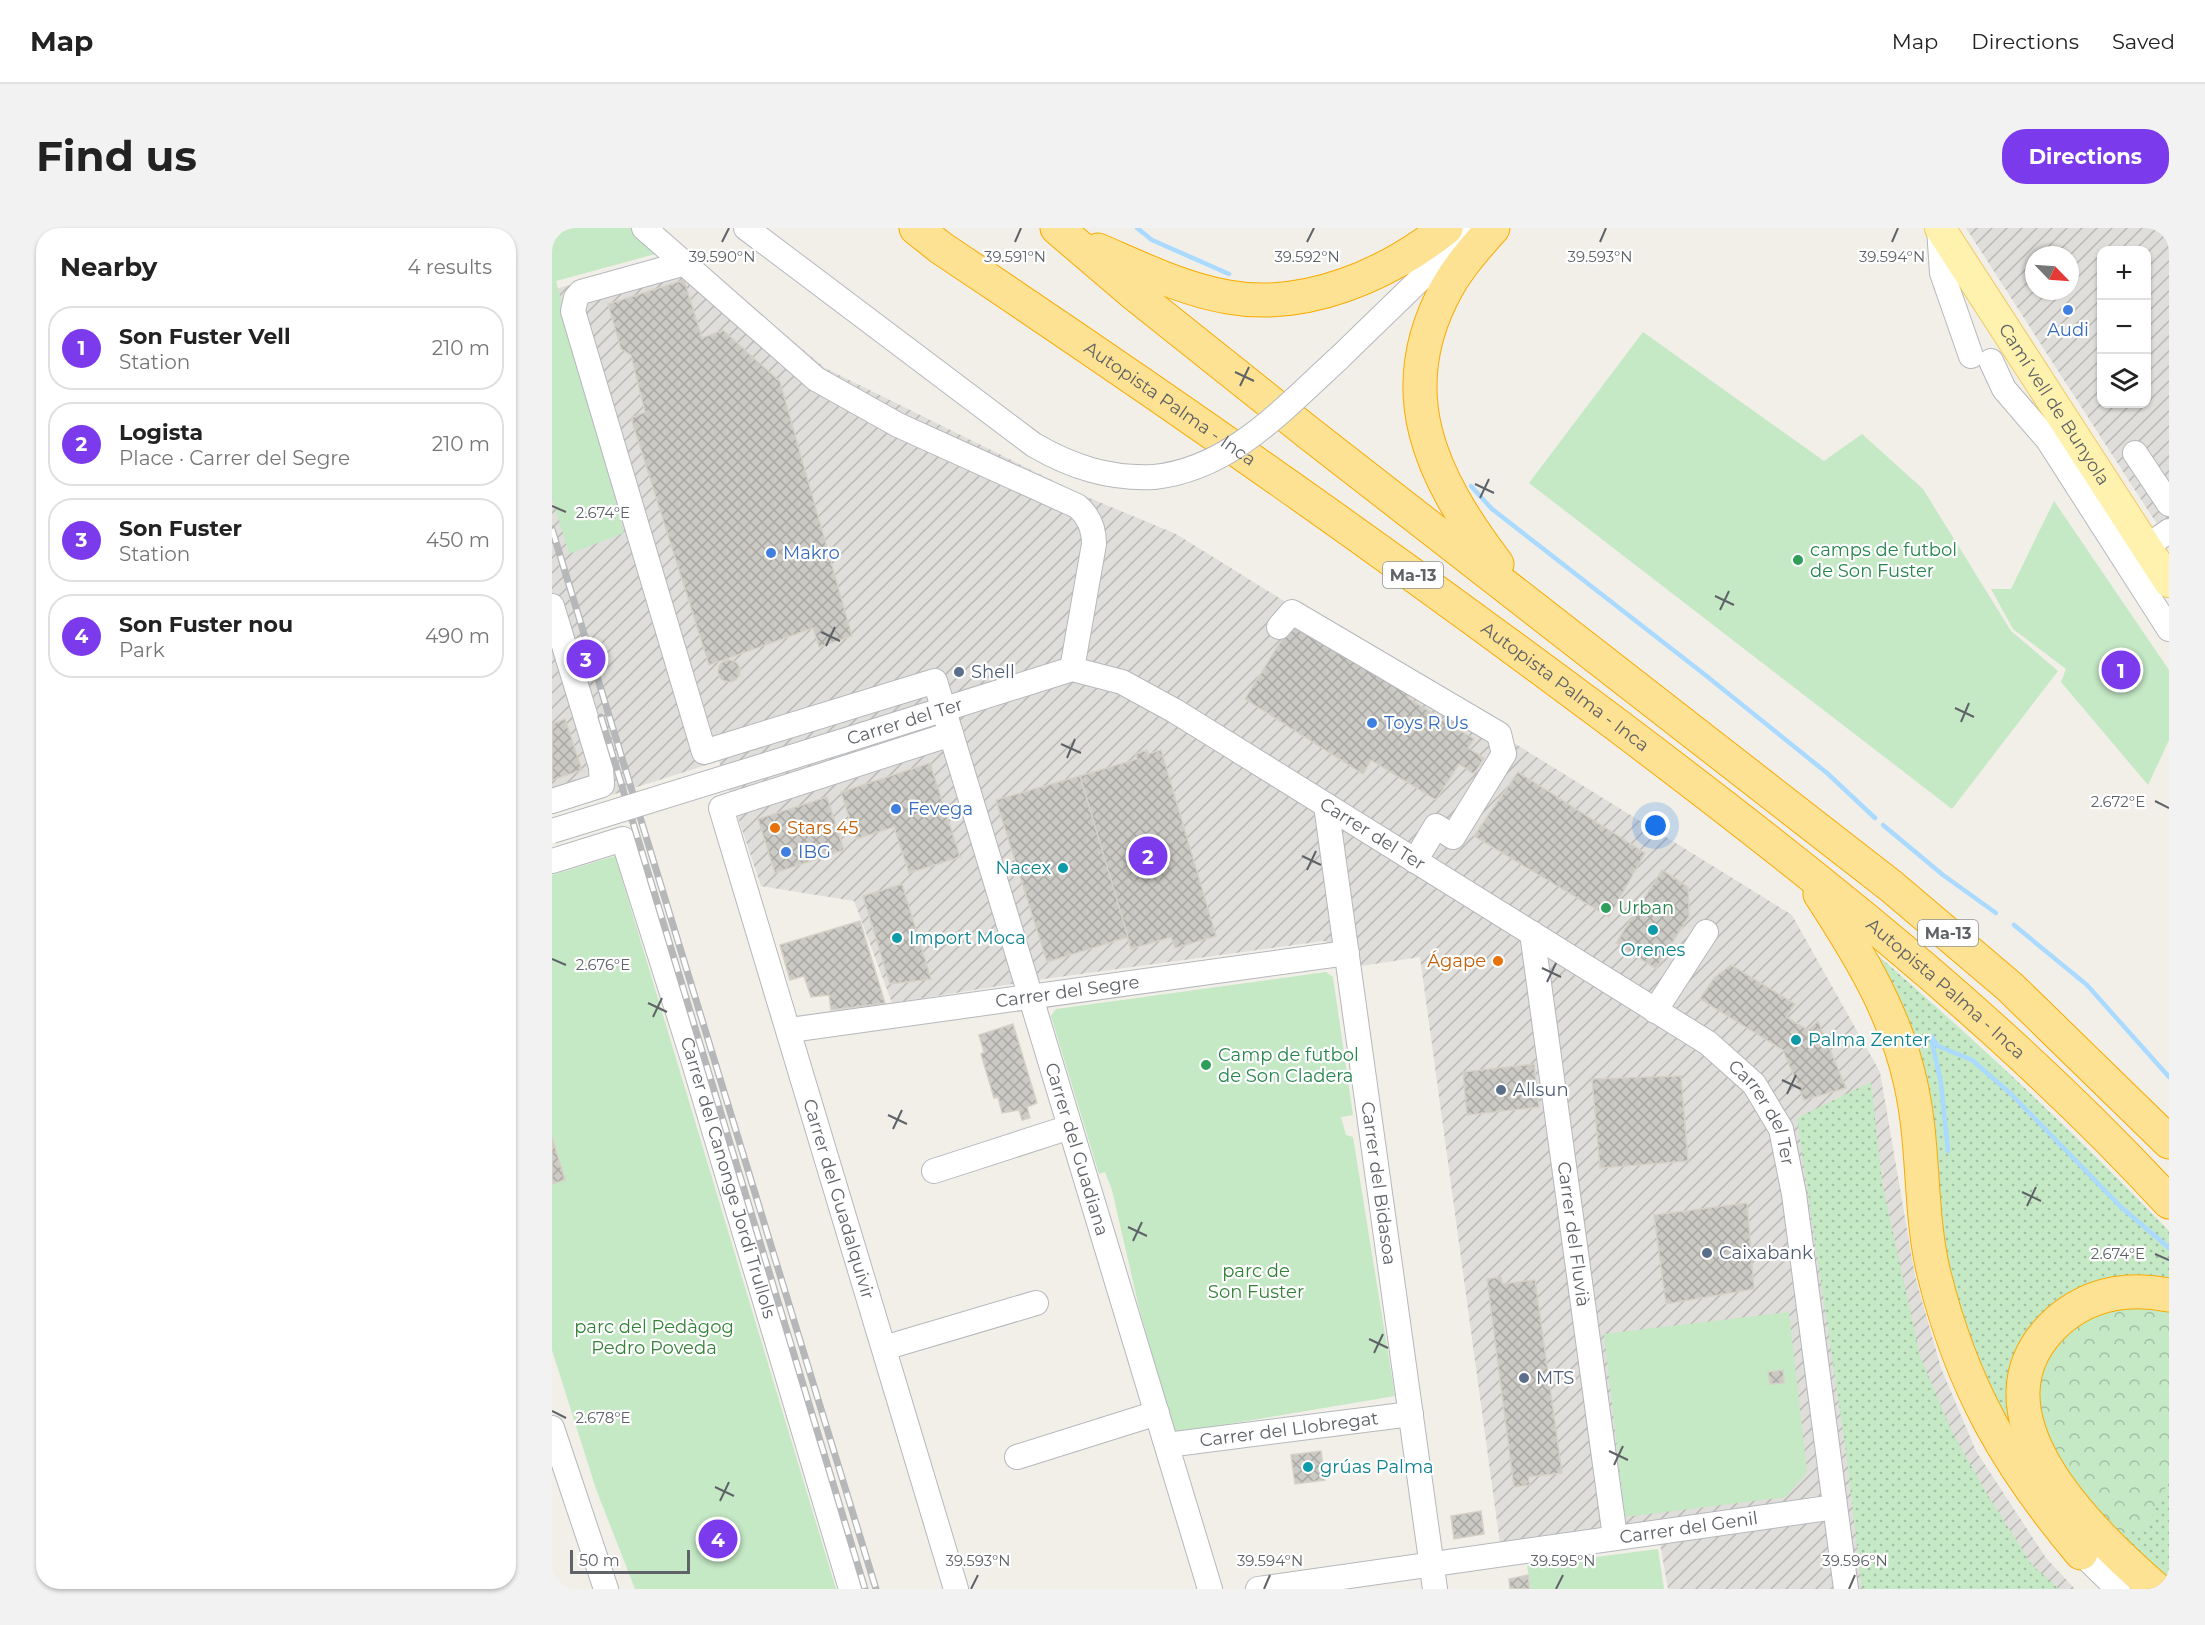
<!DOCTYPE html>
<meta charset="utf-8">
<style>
body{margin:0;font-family:Montserrat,sans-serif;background:#f2f2f2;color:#222}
.controls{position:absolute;right:18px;top:18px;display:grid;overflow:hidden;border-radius:12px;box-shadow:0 2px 4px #0004}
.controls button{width:54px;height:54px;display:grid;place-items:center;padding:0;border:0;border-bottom:2px solid #e0e0e0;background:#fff;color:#222;font:30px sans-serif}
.compass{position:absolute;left:1473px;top:18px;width:54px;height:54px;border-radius:50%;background:#fff;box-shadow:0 2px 4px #0004;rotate:115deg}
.scale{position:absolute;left:18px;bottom:15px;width:120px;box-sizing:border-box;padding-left:6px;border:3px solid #5f6368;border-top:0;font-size:16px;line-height:21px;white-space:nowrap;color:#5f6368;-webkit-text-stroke:4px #fff;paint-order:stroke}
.you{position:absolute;left:1104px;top:598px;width:21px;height:21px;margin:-15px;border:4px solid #fff;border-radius:50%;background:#1a73e8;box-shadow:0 0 0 9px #1a73e833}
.badge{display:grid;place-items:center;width:39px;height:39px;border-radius:50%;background:#7c3aed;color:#fff;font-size:20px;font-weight:700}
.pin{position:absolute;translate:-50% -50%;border:3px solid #fff;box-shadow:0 2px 6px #0006}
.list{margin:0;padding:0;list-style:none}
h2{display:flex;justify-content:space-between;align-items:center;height:78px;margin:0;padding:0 24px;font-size:26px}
h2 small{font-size:20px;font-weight:400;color:#767676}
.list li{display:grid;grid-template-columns:39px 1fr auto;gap:18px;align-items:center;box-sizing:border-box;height:84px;margin:0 12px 12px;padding:0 12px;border:2px solid #e0e0e0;border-radius:24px}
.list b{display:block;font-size:22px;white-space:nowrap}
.list p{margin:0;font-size:20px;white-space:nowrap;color:#767676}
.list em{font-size:20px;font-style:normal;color:#767676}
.icon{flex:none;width:33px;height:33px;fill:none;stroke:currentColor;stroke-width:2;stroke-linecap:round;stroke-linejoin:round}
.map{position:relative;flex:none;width:1617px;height:1361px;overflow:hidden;border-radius:24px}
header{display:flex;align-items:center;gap:36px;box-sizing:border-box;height:84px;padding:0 30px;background:#fff;border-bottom:2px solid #e0e0e0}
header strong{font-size:28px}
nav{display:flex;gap:33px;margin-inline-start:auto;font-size:21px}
.intro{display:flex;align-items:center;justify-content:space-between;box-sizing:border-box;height:144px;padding:0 36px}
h1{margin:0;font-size:42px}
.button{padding:15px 27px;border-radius:24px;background:#7c3aed;color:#fff;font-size:21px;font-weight:700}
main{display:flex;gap:36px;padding:0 36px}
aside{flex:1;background:#fff;border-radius:24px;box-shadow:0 2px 4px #0004}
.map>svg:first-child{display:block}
</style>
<header>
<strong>Map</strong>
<nav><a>Map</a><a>Directions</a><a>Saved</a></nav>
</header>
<div class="intro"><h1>Find us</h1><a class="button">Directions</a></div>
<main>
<aside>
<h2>Nearby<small>4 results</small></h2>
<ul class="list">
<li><span class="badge">1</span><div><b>Son Fuster Vell</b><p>Station</p></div><em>210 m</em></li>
<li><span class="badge">2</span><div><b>Logista</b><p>Place · Carrer del Segre</p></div><em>210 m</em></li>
<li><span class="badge">3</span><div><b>Son Fuster</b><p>Station</p></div><em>450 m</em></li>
<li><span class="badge">4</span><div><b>Son Fuster nou</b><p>Park</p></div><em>490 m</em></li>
</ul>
</aside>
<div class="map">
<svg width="1617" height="1361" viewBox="0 0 1617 1361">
<defs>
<pattern id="industrial-furrows" width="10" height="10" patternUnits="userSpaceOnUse" patternTransform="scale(1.5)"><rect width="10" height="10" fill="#e0deda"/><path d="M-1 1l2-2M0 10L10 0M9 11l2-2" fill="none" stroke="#b9b8b5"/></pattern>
<pattern id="grass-dots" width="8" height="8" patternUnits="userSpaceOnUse" patternTransform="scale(1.5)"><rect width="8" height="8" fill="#c5e8c5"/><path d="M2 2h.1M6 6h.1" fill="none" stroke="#a3c0a4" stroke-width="1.8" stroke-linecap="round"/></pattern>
<pattern id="forest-crowns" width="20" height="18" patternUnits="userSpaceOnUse" patternTransform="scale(1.5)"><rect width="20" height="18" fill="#c5e8c5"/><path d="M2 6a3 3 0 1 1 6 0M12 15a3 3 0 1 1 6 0" fill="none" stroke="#a3c0a4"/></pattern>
<pattern id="building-cross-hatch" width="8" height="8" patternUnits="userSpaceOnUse" patternTransform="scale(1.5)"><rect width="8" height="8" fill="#cccac5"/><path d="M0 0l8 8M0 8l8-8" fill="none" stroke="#a9a8a4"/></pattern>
</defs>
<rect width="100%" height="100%" fill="#f1efe8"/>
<g fill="url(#industrial-furrows)" fill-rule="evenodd">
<path d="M 1414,0 L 1617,0 L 1617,313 L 1599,287 ZM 1550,22 L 1594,22 L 1594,176 L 1550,176 ZM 1482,27 L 1518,27 L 1518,63 L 1482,63 Z"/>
<polygon points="136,24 273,140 528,266 624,306 1240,687 1328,844 1363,1048 1389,1140 1424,1223 1494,1330 1523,1361 1116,1361 1104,1293 948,1316 868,729 809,738 772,713 492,751 340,775 302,673 209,658 167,533 0,586 0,62"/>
</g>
<g fill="url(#grass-dots)">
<path d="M 1315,718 C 1420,809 1521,903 1617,1003 L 1617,1053 L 1465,1221 L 1406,1084 Z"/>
<polygon points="1319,854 1330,954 1368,1128 1400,1204 1435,1266 1480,1337 1507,1361 1310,1361 1294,1224 1245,890"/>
<polygon points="1617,1253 1617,1356 1566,1308 1595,1297"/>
</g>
<polygon fill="url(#forest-crowns)" points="1570,1077 1617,1083 1617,1253 1595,1298 1566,1308 1552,1294 1494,1218 1485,1170 1491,1140 1510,1110 1533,1091"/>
<g fill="#c5e8c5">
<polygon points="0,0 79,0 107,25 4,53 72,305 17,326 0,269"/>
<polygon points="1091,104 1272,233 1310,206 1371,261 1459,403 1506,443 1400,581 977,255"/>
<polygon points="1502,273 1617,442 1617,512 1596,557 1509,454 1514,441 1461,401 1439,361 1459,361"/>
<polygon points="63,628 284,1361 83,1361 44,1261 0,1122 0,647"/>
<polygon points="774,744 781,749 801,887 789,889 794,907 801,909 843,1168 623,1205 588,1084 560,962 553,944 547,946 499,788 504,781"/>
<polygon points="1237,1084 1255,1244 1234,1269 1073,1289 1052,1106"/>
<polygon points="1106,1321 1112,1361 979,1361 975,1338"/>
</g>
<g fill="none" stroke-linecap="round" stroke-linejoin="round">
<g stroke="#aadaff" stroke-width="4.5">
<polyline points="585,0 600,12 677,46"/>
<polyline points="919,258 940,281 1152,446 1275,545 1323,590"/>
<polyline points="1331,597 1391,647 1444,685"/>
<polyline points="1462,697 1535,757 1617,849"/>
<polyline points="1379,808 1386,818 1420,832 1458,865 1569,979 1617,1020"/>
<polyline points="1380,814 1389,855 1396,923"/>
</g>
</g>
<g fill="url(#building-cross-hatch)" stroke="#d6d1c6" stroke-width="1.5">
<polygon points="132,52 150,110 171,102 228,154 300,408 267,419 261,400 157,437 79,190 93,184 79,127 69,121 56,76"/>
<polygon points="742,392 859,464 856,470 922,511 916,520 932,530 922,546 907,536 884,572 819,532 811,546 693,471"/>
<circle cx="177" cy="443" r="11"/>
<polygon points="13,491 30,542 0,552 0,496"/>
<polygon points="595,522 596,526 609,522 664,708 623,720 619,709 579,721 528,548 585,531 583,526"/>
<polygon points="378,535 408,629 357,645 342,599 304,611 289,564"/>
<polygon points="966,544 1093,625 1057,689 922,608"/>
<polygon points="528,548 576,709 495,734 444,572"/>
<polygon points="275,569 292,622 223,645 206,591"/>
<polygon points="1110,642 1136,659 1137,688 1104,741 1064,715"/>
<polygon points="350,656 379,751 338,756 311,668"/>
<polygon points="308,693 333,775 279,782 277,767 259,769 252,748 238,752 228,717"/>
<polygon points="1179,737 1243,776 1234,789 1256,802 1266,793 1294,860 1252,872 1231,822 1148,771 1162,750"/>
<polygon points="461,796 485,875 475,879 478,890 470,892 467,882 450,885 446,869 442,870 429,826 432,824 427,807"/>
<polygon points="982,836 987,879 915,887 911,844"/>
<polygon points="1129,848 1136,933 1048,940 1040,851"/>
<polygon points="0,909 13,952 0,956"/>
<polygon points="1195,975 1202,1061 1114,1076 1102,987"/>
<polygon points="949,1049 950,1056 983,1052 1010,1245 976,1249 978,1257 962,1259 935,1051"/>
<polygon points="1231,1142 1232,1155 1218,1156 1216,1144"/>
<polygon points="769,1223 773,1252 743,1256 739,1227"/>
<polygon points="929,1283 932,1306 902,1311 899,1288"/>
<polygon points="976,1347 978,1361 958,1361 957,1351"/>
</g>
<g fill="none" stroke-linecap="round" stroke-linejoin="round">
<g stroke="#b5b8bc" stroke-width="26">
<g id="minor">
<path d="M 92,0 L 264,151 L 346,197 L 525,278 C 537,288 542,301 542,316 L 520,441"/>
<path d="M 194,0 L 482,217 C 520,239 557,251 602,249"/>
<polyline points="1387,0 1390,45 1419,128"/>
<path id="s1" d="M 130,36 L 29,64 L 24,70 L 21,83 L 152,524 L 383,453 L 658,1361"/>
<polyline points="786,131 921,0"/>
<polyline points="1439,133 1452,161 1496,212 1617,401"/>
<polyline points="1583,225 1617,276"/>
<polyline points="1594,319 1617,303"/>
<polyline points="0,378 49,539 50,557 0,573"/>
<polyline points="727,399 740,384 947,506 952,526 901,609 884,598 863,633"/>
<path id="s2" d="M 399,506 L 169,580 L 404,1361"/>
<path id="s3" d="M 288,514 L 520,441 L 570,454 L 623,483 L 1156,815 L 1202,856 L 1229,901 L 1242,966 L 1294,1361"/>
<path id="s4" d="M 774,577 L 883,1361"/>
<path id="s5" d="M 0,633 L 71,611 L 139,825 L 299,1361"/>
<path id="s6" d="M 980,705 L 1063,1309"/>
<polyline points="1103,783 1154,704"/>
<path id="s7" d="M 238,802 L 795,725"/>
<polyline points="382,943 518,899"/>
<polyline points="332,1120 484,1075"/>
<polyline points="0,1200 54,1361"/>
<path id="s8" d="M 615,1217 L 859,1186"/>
<polyline points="465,1229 605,1185"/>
<polyline points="1529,1325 1566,1361"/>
<path id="s9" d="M 706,1361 L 1283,1279"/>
</g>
</g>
<g stroke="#f2c960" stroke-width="32">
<g id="major">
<path id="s10" d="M 1388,0 L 1617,354"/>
</g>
</g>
<g stroke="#f9ab00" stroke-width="35">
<g id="highway">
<path id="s11" d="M 364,0 L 389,20 C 617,172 842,330 1061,494 C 1256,641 1451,794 1617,974"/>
<polyline points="505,0 580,64 758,206 1339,658 1458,759 1617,914"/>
<path d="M 941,0 C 925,18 908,37 896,58 C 837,163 879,249 945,336"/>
<path d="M 546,22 C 588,40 630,61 676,69 C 753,83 835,47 894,0"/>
<path d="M 1268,666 C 1307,726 1344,786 1359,857 C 1373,920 1367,984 1382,1046 C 1410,1159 1455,1237 1529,1325"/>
<path d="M 1604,1361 C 1537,1303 1409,1181 1506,1093 C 1538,1065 1576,1059 1617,1067"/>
</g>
</g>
<use href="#minor" stroke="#fff" stroke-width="24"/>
<use href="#major" stroke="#fff2af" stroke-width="30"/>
<use href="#highway" stroke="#fde293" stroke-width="33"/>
<g stroke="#b6b7b8" stroke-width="7">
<g id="rail">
<polyline points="0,301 324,1361"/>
<polyline points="49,489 313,1361"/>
</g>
</g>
<use href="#rail" stroke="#fff" stroke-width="4.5" stroke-dasharray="14" stroke-linecap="butt"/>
<g stroke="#b5b8bc" stroke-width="26" stroke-linecap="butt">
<g id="minor-bridge">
<path d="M 602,249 C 679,241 732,180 786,131"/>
<polyline points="0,603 288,514"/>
</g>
</g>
<use href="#minor-bridge" stroke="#fff" stroke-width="24"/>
</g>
<path fill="none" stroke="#5f6368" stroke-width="2" d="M 170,14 L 177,0M 463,14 L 469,0M 755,14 L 762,0M 1048,14 L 1054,0M 1340,14 L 1346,0M 683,144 L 702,153M 688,158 L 697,139M 923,256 L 942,265M 928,270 L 937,251M 0,278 L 14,284M 1163,368 L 1182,377M 1168,382 L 1177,363M 269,404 L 288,413M 274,418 L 283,399M 1403,480 L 1422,489M 1409,494 L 1417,475M 509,516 L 529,525M 515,530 L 523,511M 1603,573 L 1617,580M 750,628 L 769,637M 755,642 L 764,623M 0,731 L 14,737M 990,740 L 1009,749M 995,754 L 1004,735M 96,775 L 115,784M 101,789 L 110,770M 1230,852 L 1249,861M 1235,866 L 1244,847M 336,887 L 355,896M 341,901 L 350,882M 1470,964 L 1489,973M 1475,978 L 1484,959M 576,999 L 595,1008M 581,1013 L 590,994M 1603,1026 L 1617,1032M 817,1111 L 836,1120M 822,1125 L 831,1106M 0,1183 L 14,1190M 1057,1223 L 1076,1232M 1062,1237 L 1071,1218M 163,1259 L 182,1268M 168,1273 L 177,1254M 419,1361 L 426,1347M 712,1361 L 718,1347M 1004,1361 L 1011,1347M 1297,1361 L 1303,1347"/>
<g fill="#3f7fe0" stroke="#fff" stroke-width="2">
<circle cx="1516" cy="82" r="6"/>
<circle cx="219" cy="325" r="6"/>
<circle cx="820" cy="495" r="6"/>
<circle cx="344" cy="581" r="6"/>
<circle cx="234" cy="624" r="6"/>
</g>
<g fill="#2e9e5b" stroke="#fff" stroke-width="2">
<circle cx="1246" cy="332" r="6"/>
<circle cx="1054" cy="680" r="6"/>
<circle cx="654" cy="837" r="6"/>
</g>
<g fill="#5c6f8a" stroke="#fff" stroke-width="2">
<circle cx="407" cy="444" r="6"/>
<circle cx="949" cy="862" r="6"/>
<circle cx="1155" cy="1025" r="6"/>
<circle cx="972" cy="1150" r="6"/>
</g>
<g fill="#e8710a" stroke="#fff" stroke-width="2">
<circle cx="223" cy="600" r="6"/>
<circle cx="946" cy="733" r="6"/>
</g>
<g fill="#0f9aa8" stroke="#fff" stroke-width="2">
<circle cx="511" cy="640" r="6"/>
<circle cx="1101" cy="702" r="6"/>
<circle cx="345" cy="710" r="6"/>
<circle cx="1244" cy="812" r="6"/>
<circle cx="756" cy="1239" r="6"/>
</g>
<g text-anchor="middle" stroke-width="4.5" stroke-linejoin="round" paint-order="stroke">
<g fill="#fff" stroke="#8f9295" stroke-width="1.5">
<rect x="831" y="334" width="60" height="26" rx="4.5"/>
<rect x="1366" y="692" width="60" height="26" rx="4.5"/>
</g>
<g font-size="16" font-weight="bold" fill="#5f6368">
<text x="861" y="353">Ma-13</text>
<text x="1396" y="711">Ma-13</text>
</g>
<g font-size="18" fill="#366cbe" stroke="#fff" text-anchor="start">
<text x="1516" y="108" text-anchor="middle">Audi</text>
<text x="231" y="331">Makro</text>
<text x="832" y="501">Toys R Us</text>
<text x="356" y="587">Fevega</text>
<text x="246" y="630">IBG</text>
</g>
<g font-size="18" fill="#5f6368" stroke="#fff">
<text dy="6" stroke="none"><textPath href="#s11" startOffset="309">Autopista Palma - Inca</textPath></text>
<text dy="6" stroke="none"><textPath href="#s10" startOffset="210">Camí vell de Bunyola</textPath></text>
<text dy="6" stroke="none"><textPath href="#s11" startOffset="795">Autopista Palma - Inca</textPath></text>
<text dy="6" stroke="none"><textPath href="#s3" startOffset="68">Carrer del Ter</textPath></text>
<text dy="6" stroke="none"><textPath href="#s3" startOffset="588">Carrer del Ter</textPath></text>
<text dy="6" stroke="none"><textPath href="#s11" startOffset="1281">Autopista Palma - Inca</textPath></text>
<text dy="6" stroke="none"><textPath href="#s7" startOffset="280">Carrer del Segre</textPath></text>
<text dy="6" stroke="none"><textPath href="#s3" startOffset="1074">Carrer del Ter</textPath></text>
<text dy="6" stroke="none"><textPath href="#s1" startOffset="1317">Carrer del Guadiana</textPath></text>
<text dy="6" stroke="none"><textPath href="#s5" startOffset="429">Carrer del Canonge Jordi Trullols</textPath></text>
<text dy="6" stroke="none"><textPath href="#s4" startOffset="382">Carrer del Bidasoa</textPath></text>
<text dy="6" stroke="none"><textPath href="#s2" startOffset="650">Carrer del Guadalquivir</textPath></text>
<text dy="6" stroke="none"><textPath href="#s6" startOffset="304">Carrer del Fluvià</textPath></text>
<text dy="6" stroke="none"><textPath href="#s8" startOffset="123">Carrer del Llobregat</textPath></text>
<text dy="6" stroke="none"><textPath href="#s9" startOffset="435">Carrer del Genil</textPath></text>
</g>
<g font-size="18" fill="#27864d" stroke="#fff" text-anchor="start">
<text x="1258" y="328">camps de futbol<tspan x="1258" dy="21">de Son Fuster</tspan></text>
<text x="1066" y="686">Urban</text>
<text x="666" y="833">Camp de futbol<tspan x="666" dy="21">de Son Cladera</tspan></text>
</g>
<g font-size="18" fill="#4e5e75" stroke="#fff" text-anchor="start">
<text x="419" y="450">Shell</text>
<text x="961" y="868">Allsun</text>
<text x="1167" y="1031">Caixabank</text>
<text x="984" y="1156">MTS</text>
</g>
<g font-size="18" fill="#c56008" stroke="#fff" text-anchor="start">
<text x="235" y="606">Stars 45</text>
<text x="934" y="739" text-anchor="end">Ágape</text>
</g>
<g font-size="18" fill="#0d838f" stroke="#fff" text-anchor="start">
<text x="499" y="646" text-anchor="end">Nacex</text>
<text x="357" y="716">Import Moca</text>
<text x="1101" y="728" text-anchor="middle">Orenes</text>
<text x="1256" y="818">Palma Zenter</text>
<text x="768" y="1245">grúas Palma</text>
</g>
<g font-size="18" fill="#348238" stroke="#fff">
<text x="704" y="1049">parc de<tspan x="704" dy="21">Son Fuster</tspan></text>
<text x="102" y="1105">parc del Pedàgog<tspan x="102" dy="21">Pedro Poveda</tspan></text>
</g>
</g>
<g font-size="15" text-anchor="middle" fill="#5f6368" stroke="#fff" stroke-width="4.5" stroke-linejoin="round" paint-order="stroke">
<text x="170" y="34">39.590°N</text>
<text x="463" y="34">39.591°N</text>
<text x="755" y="34">39.592°N</text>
<text x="1048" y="34">39.593°N</text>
<text x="1340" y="34">39.594°N</text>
<text x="51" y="290">2.674°E</text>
<text x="1566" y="579">2.672°E</text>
<text x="51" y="742">2.676°E</text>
<text x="1566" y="1031">2.674°E</text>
<text x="51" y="1195">2.678°E</text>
<text x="1011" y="1338">39.595°N</text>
<text x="1303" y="1338">39.596°N</text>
<text x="426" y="1338">39.593°N</text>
<text x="718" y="1338">39.594°N</text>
</g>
</svg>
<div class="controls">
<button>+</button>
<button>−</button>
<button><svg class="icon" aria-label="layers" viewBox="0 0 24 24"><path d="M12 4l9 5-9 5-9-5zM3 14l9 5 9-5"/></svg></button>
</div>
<svg class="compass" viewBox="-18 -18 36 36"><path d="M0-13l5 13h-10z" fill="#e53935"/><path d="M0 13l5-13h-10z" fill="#767676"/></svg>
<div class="scale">50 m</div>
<div class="you"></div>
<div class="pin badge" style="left:1569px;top:442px">1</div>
<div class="pin badge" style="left:596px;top:628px">2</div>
<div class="pin badge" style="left:34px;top:431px">3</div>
<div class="pin badge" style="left:166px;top:1311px">4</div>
</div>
</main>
